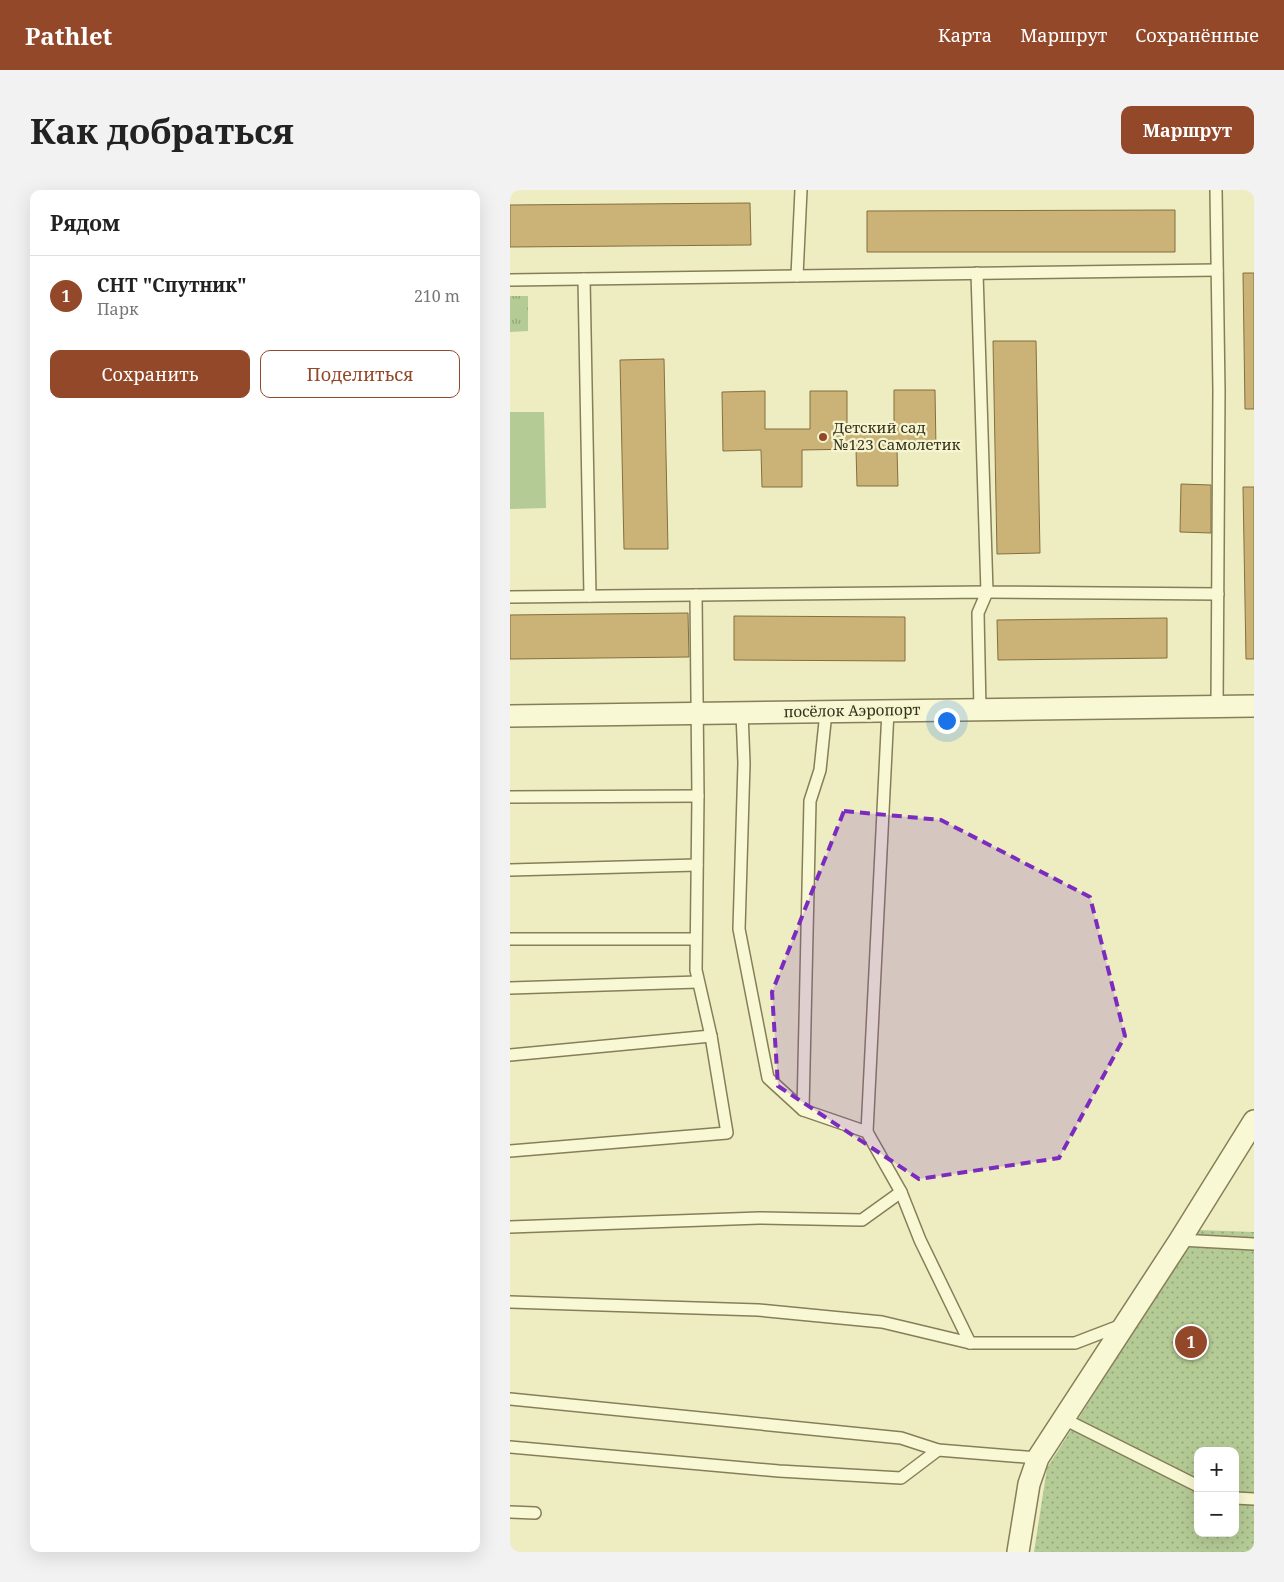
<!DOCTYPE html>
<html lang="ru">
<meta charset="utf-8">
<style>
body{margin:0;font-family:"Noto Serif",serif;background:#f2f2f2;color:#222}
.controls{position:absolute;right:15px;bottom:15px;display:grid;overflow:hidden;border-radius:10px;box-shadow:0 5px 20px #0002}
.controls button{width:45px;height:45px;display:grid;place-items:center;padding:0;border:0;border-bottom:1px solid #e0e0e0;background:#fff;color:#222;font:25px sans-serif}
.you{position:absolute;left:436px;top:530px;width:18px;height:18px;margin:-12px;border:4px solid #fff;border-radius:50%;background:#1a73e8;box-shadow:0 0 0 8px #1a73e833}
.badge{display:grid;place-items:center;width:32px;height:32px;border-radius:50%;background:#94482a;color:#fff;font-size:16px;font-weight:700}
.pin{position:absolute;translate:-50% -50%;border:2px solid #fff;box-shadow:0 1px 5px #0006}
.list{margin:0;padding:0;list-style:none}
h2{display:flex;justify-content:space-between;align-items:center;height:65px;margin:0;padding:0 20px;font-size:21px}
h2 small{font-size:16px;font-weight:400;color:#767676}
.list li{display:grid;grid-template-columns:32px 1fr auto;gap:15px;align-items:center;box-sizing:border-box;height:80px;padding:0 20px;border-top:1px solid #e0e0e0}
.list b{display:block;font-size:19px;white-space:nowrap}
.list p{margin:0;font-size:16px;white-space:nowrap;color:#767676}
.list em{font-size:16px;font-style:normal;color:#767676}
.actions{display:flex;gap:10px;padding:15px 20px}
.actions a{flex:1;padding:11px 0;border:1px solid #94482a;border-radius:10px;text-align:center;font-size:18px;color:#94482a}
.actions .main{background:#94482a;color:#fff}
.map{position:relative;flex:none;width:744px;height:1362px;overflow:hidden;border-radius:10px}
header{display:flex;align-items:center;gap:30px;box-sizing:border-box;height:70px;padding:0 25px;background:#94482a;color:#fff}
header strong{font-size:24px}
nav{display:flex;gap:28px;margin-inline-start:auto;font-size:18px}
.intro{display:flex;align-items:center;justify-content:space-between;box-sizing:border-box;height:120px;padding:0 30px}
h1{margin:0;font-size:35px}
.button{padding:12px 22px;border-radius:10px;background:#94482a;color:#fff;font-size:18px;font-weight:700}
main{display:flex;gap:30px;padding:0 30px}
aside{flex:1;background:#fff;border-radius:10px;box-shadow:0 5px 20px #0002}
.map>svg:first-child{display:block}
</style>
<header>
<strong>Pathlet</strong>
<nav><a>Карта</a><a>Маршрут</a><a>Сохранённые</a></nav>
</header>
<div class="intro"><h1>Как добраться</h1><a class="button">Маршрут</a></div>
<main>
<aside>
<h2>Рядом<small></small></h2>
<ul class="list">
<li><span class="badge">1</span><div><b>СНТ &quot;Спутник&quot;</b><p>Парк</p></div><em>210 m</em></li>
</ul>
<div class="actions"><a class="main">Сохранить</a><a>Поделиться</a></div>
</aside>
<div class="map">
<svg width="744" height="1362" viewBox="0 0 744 1362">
<defs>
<pattern id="grass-dots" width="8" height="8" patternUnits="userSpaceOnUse" patternTransform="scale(1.25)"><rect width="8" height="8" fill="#b5cb95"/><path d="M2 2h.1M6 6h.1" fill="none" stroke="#94a579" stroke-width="1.8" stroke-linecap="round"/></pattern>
<pattern id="park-tufts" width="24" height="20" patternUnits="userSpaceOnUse" patternTransform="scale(1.25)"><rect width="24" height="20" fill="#b5cb95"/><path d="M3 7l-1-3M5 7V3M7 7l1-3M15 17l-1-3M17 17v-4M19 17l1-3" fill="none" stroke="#94a579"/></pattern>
</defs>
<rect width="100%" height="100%" fill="#ededc1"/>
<path fill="url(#grass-dots)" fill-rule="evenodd" d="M 688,1040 L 744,1042 L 744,1362 L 524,1362 L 537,1278 ZM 688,1261 L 725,1261 L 725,1343 L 688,1343 Z"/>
<polygon fill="url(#park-tufts)" points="0,106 18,106 18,141 0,142"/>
<polygon fill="#b5cb95" points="0,222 34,222 36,318 0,319"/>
<g fill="#cbb277" stroke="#856f3f">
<polygon points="240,13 241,55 0,57 0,15"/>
<polygon points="665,20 665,62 357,62 357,21"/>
<polygon points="733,83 744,83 744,219 735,219"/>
<polygon points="483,151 526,151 530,363 487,364"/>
<polygon points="154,169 158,359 114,359 110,170"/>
<polygon points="384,200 425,200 426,259 387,259 388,296 347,296 346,259 292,260 292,297 252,297 251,260 213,261 212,202 255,201 255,239 300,239 300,201 337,201 337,239 384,239"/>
<polygon points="671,294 701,295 701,343 670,342"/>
<polygon points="733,297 744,297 744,469 736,469"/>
<polygon points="178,423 179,467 0,469 0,425"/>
<polygon points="224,426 395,427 395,471 224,470"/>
<polygon points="657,428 657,468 488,470 487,430"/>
</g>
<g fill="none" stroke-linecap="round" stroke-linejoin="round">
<g stroke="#867e59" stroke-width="14">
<g id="service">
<polyline points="706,0 709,201 707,516"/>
<polyline points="467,83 477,402 708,404"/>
<polyline points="287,86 291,0"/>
<polyline points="74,89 80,406"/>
<polyline points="0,90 707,80"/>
<polyline points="0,407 477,402 468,423 470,520"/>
<polyline points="232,523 234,573 229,739 258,888 293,920 357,942 391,1002 410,1050 460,1153"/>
<polyline points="0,607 188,606"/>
<polyline points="0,680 187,675"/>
<polyline points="0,749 186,749"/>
<polyline points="0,798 188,792"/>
<polyline points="0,865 201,846"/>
<polyline points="293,920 300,611 310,580 316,522"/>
<polyline points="357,942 378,521"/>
<polyline points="0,961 217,943 201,846 186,780 188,606 186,405"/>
<polyline points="0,1037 249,1028 352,1030 391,1002"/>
<polyline points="670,1050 744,1054"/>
<polyline points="0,1112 248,1120 372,1132 460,1153 565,1153 612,1135"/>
<polyline points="0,1209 391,1248 428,1260 528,1268"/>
<polyline points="552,1228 688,1296"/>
<polyline points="0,1257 269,1281 391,1288 428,1260"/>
<polyline points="725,1308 744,1309"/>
<polyline points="0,1322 25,1323"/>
</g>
</g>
<g stroke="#867e59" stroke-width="24">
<g id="minor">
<polyline points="0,526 744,516"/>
<polyline points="508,1362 519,1294 528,1268 670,1050 744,931"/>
</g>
</g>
<use href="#service" stroke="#f8f8d4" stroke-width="11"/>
<use href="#minor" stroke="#f8f8d4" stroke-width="21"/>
</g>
<path fill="#7b2cbf" fill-opacity="0.2" stroke="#7b2cbf" stroke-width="4" stroke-dasharray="10 6" stroke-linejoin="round" d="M 334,621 L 431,630 L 580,707 L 615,846 L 549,968 L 409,989 L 268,896 L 262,802 Z"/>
<circle fill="#94482a" stroke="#f5f5d0" stroke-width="2" cx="313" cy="247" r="5"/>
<g text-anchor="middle" stroke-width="4.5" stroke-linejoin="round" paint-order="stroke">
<g font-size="15" fill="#36301d" stroke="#f5f5d0" text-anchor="start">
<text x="323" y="243">Детский сад<tspan x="323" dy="17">№123 Самолетик</tspan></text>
</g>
<g font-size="15" fill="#36301d" stroke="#f5f5d0">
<text transform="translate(342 521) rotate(-1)" y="5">посёлок Аэропорт</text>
</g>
</g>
</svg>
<div class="controls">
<button>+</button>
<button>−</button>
</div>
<div class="you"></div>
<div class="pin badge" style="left:681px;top:1152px">1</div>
</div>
</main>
